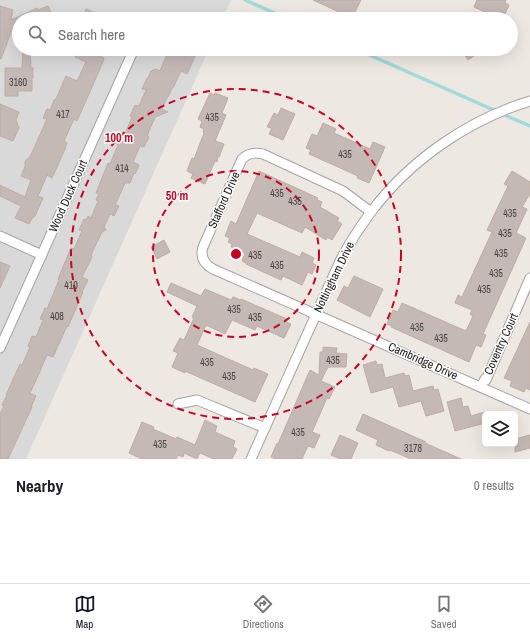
<!DOCTYPE html>
<style>
body{margin:0;font-family:"Archivo Narrow",sans-serif;background:#f6f6f6;color:#202124}
.controls{position:absolute;right:12px;bottom:12px;display:grid;overflow:hidden;border-radius:6px;box-shadow:0 4px 16px #0002}
.controls button{width:36px;height:36px;display:grid;place-items:center;padding:0;border:0;border-bottom:1px solid #e0e0e0;background:#fff;color:#202124;font:20px sans-serif}
.list{margin:0;padding:0;list-style:none}
h2{display:flex;justify-content:space-between;align-items:center;height:52px;margin:0;padding:0 16px;font-size:17px}
h2 small{font-size:13px;font-weight:400;color:#757577}
.icon{flex:none;width:22px;height:22px;fill:none;stroke:currentColor;stroke-width:2;stroke-linecap:round;stroke-linejoin:round}
.map{position:relative;flex:none;width:530px;height:459px;overflow:hidden}
.search{position:absolute;background:#fff;box-shadow:0 4px 16px #0002;left:12px;right:12px;top:12px;height:44px;display:flex;align-items:center;gap:10px;box-sizing:border-box;padding:0 14px;border-radius:22px;color:#757577;font-size:15px}
.sheet{height:124px;background:#fff}
nav{display:flex;justify-content:space-around;align-items:center;box-sizing:border-box;height:56px;border-top:1px solid #e0e0e0;background:#fff;font-size:11px;color:#757577}
nav a{display:grid;justify-items:center;gap:2px}
nav .on{color:#111827}
.map>svg:first-child{display:block}
</style>
<div class="map">
<svg width="530" height="459" viewBox="0 0 530 459">
<rect width="100%" height="100%" fill="#eee8e2"/>
<polygon fill="#dad9d9" points="0,0 231,0 222,19 19,19 19,49 209,49 26,459 0,459"/>
<g fill="none" stroke-linecap="round" stroke-linejoin="round">
<g stroke="#a1d9dc" stroke-width="3.5">
<polyline points="245,0 288,19"/>
<polyline points="356,49 496,111"/>
<polyline points="502,114 530,126"/>
</g>
</g>
<g fill="#c5b9b5" stroke="#bfaca4">
<polygon points="313,0 361,0 352,18"/>
<polygon points="477,0 506,0 505,3 509,5 505,14 503,13 500,19 474,7"/>
<polygon points="0,6 13,10 11,20 37,8 38,10 48,6 54,19 16,19 1,59 0,59"/>
<polygon points="86,9 109,19 82,19"/>
<polygon points="23,49 30,49 31,68 33,68 33,78 32,78 32,91 18,91 18,96 5,96 5,68 22,68"/>
<polygon points="78,49 97,49 102,52 100,56 104,58 103,62 77,121 74,119 64,141 67,143 65,147 66,147 52,178 47,175 38,196 43,198 35,216 33,218 32,218 29,224 15,218 21,206 0,196 0,185 25,197 31,180 21,176 25,167 25,161 30,157 47,119 43,118 47,109 50,110 54,100 56,99 66,76 77,81 86,62 75,57"/>
<polygon points="173,49 186,49 196,54 187,74 181,71 173,88 172,88 168,97 167,98 162,109 168,112 155,117 147,136 149,137 144,147 140,146 133,162 139,165 135,174 134,173 130,183 125,183 115,205 119,206 114,216 110,214 104,227 106,230 102,232 91,255 92,257 82,277 88,280 82,292 83,292 68,327 67,326 53,357 47,355 40,371 40,372 38,376 30,393 36,396 31,407 32,407 8,459 0,459 0,414 4,406 2,405 7,395 6,395 15,375 20,364 22,365 30,347 28,346 32,336 36,337 43,320 40,319 45,308 47,309 59,280 58,279 71,248 74,249 82,231 79,230 84,219 86,220 88,216 91,218 98,201 96,200 99,194 96,193 108,163 110,164 118,145 117,144 122,133 125,134 132,117 130,116 135,105 139,106 146,90 142,89 147,78 148,78 151,71 156,69 160,71 168,52 171,54"/>
<polygon points="461,49 484,49 468,60"/>
<polygon points="210,93 214,95 215,93 228,98 222,113 226,115 215,141 224,144 219,157 218,157 217,162 215,161 205,184 191,178 193,174 187,171 192,158 194,159 204,133 203,132 204,129 200,127 202,121 198,119"/>
<polygon points="0,104 19,112 16,120 19,128 13,141 0,136"/>
<polygon points="281,108 295,114 283,140 269,134 272,128 267,127 274,113 278,115"/>
<polygon points="323,123 336,129 334,133 370,149 373,142 385,147 369,183 357,178 358,176 309,154 311,150 306,148 312,134 317,136"/>
<polygon points="259,171 318,198 317,200 322,202 320,207 339,218 337,221 342,224 332,240 327,237 326,240 305,227 302,233 257,213 247,234 300,257 302,252 314,258 312,263 316,265 312,274 308,272 302,285 283,276 281,280 246,264 246,263 242,261 245,253 231,247 232,244 228,242 230,238 225,236 231,221 236,224"/>
<polygon points="512,171 530,182 530,194 522,207 527,209 516,233 526,238 483,334 486,335 481,347 476,345 469,362 391,327 392,326 387,324 393,310 398,312 402,303 466,331 473,316 470,314 472,310 455,303 458,295 462,297 492,232 487,230 508,186 504,184"/>
<polygon points="164,240 170,252 157,259 151,247"/>
<polygon points="0,262 10,266 0,288"/>
<polygon points="354,276 383,289 370,317 337,300 344,286 348,288"/>
<polygon points="171,283 201,296 205,289 231,300 233,297 241,300 241,299 287,319 286,322 291,324 284,338 257,326 255,330 232,320 225,334 206,325 197,345 253,370 254,368 268,374 255,402 185,371 185,373 172,367 178,353 173,351 180,338 184,340 194,318 192,317 197,306 167,292"/>
<polygon points="530,322 530,390 526,388 524,392 510,386 512,381 504,378"/>
<polygon points="323,347 337,348 336,353 347,354 346,367 328,367 321,381 335,387 329,399 327,398 312,432 320,435 314,448 308,446 302,459 276,459 271,457 277,443 278,444 310,370 319,375 320,352 323,352"/>
<polygon points="376,361 377,365 382,364 385,378 404,373 405,376 409,375 413,391 433,386 434,390 438,389 444,411 426,416 421,401 399,407 393,387 371,393 363,365"/>
<polygon points="461,398 463,407 468,406 471,416 485,412 485,423 455,431 447,402"/>
<polygon points="363,414 426,442 425,443 461,459 411,459 390,450 389,451 376,445 378,440 356,430"/>
<polygon points="205,420 217,426 215,432 235,441 233,447 237,449 232,459 214,459 200,453 197,459 184,453 183,457 178,455 176,459 142,459 129,453 142,422 154,427 153,429 176,439 177,437 195,445"/>
<polygon points="340,435 358,443 351,459 341,459 331,455"/>
<polygon points="530,435 530,448 515,452 515,439"/>
</g>
<g fill="none" stroke-linecap="round" stroke-linejoin="round">
<g stroke="#a3a3a3" stroke-width="11">
<g id="street">
<path d="M 371,212 L 343,191 L 263,154 C 254,152 248,153 242,159 L 203,247 C 200,257 204,264 213,269 L 530,409"/>
<polyline points="0,236 42,255"/>
<polyline points="0,348 134,49"/>
<polyline points="481,387 485,379 486,380 530,278"/>
<polyline points="178,404 197,400 265,428"/>
<path d="M 251,459 L 340,261 C 349,244 359,228 371,212 C 410,160 468,120 530,101"/>
</g>
</g>
<use href="#street" stroke="#fff" stroke-width="9"/>
</g>
<g fill="none" stroke="#c80021" stroke-width="2" stroke-dasharray="7 5">
<circle cx="236" cy="254" r="83"/>
<circle cx="236" cy="254" r="165"/>
</g>
<g text-anchor="middle" stroke-width="3" stroke-linejoin="round" paint-order="stroke">
<g font-size="10" fill="#464342">
<text x="18" y="86">3160</text>
<text x="63" y="118">417</text>
<text x="212" y="121">435</text>
<text x="345" y="158">435</text>
<text x="122" y="172">414</text>
<text x="277" y="197">435</text>
<text x="295" y="205">435</text>
<text x="510" y="217">435</text>
<text x="505" y="237">435</text>
<text x="501" y="257">435</text>
<text x="255" y="259">435</text>
<text x="277" y="269">435</text>
<text x="496" y="277">435</text>
<text x="71" y="289">410</text>
<text x="484" y="293">435</text>
<text x="234" y="313">435</text>
<text x="57" y="320">408</text>
<text x="255" y="321">435</text>
<text x="417" y="331">435</text>
<text x="441" y="342">435</text>
<text x="333" y="364">435</text>
<text x="207" y="366">435</text>
<text x="229" y="380">435</text>
<text x="298" y="436">435</text>
<text x="160" y="448">435</text>
<text x="413" y="452">3178</text>
</g>
<g font-size="12" fill="#1c1c1c" stroke="#fff">
<text transform="translate(68 196) rotate(-66)" y="4">Wood Duck Court</text>
<text transform="translate(224 200) rotate(-66)" y="4">Stafford Drive</text>
<text transform="translate(334 277) rotate(-64)" y="4">Nottingham Drive</text>
<text transform="translate(501 344) rotate(-66)" y="4">Coventry Court</text>
<text transform="translate(423 361) rotate(24)" y="4">Cambridge Drive</text>
</g>
</g>
<circle cx="236" cy="254" r="6" fill="#c80021" stroke="#fff" stroke-width="2"/>
<g font-size="12" text-anchor="middle" font-weight="bold" fill="#c80021" stroke="#fff" stroke-width="3" stroke-linejoin="round" paint-order="stroke">
<text x="119" y="142">100 m</text>
<text x="177" y="200">50 m</text>
</g>
</svg>
<div class="controls">
<button><svg class="icon" aria-label="layers" viewBox="0 0 24 24"><path d="M12 4l9 5-9 5-9-5zM3 14l9 5 9-5"/></svg></button>
</div>
<div class="search"><svg class="icon" aria-label="search" viewBox="0 0 24 24"><circle cx="10" cy="10" r="6"/><path d="M15 15l6 6"/></svg>Search here</div>
</div>
<section class="sheet">
<h2>Nearby<small>0 results</small></h2>
<ul class="list">
</ul>
</section>
<nav>
<a class="on"><svg class="icon" aria-label="map" viewBox="0 0 24 24"><path d="M3 6l6-2 6 2 6-2v14l-6 2-6-2-6 2zM9 4v14M15 6v14"/></svg>Map</a>
<a><svg class="icon" aria-label="directions" viewBox="0 0 24 24"><path d="M12 3l9 9-9 9-9-9zM9 14v-3h6M13 9l2 2-2 2"/></svg>Directions</a>
<a><svg class="icon" aria-label="saved" viewBox="0 0 24 24"><path d="M7 4h10v16l-5-4-5 4z"/></svg>Saved</a>
</nav>
